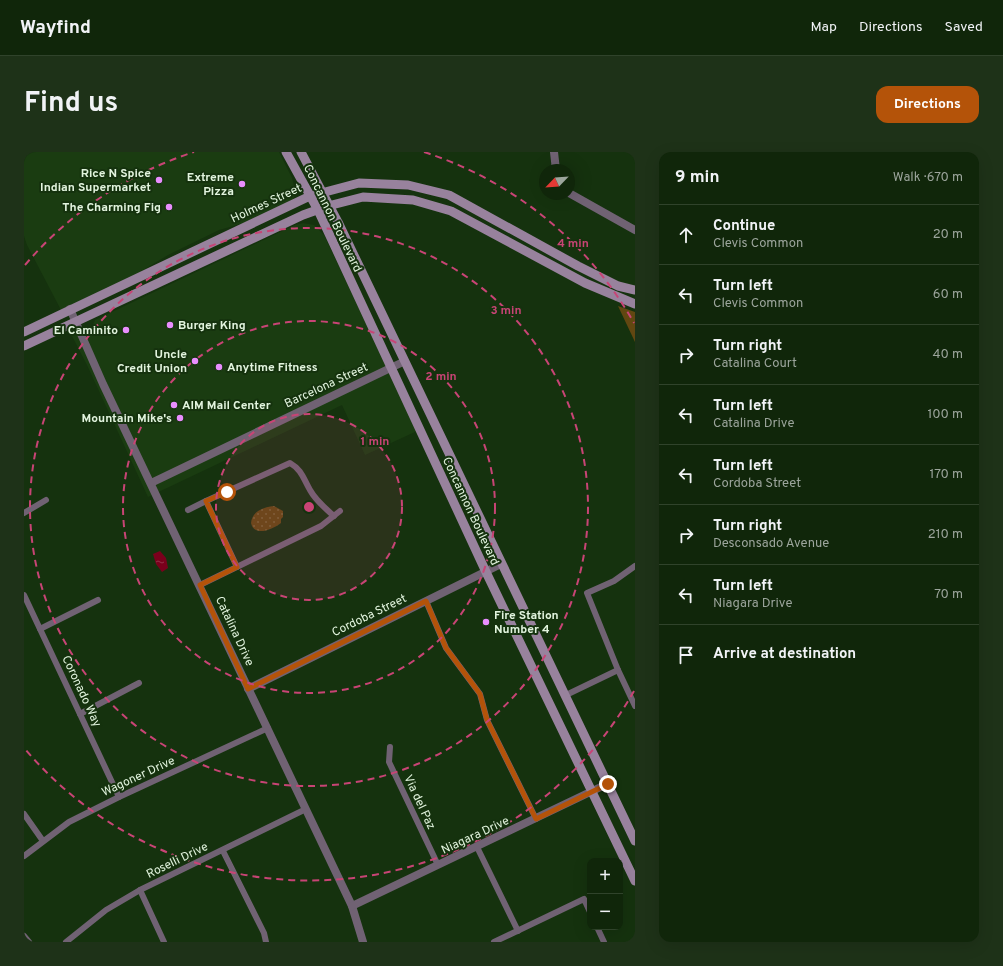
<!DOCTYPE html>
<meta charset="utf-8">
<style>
body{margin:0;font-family:Overpass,sans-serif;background:#1e3218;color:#f1f3f6}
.controls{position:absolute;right:12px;bottom:12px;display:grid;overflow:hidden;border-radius:8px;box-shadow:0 4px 16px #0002}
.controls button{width:36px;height:36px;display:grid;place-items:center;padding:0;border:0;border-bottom:1px solid #30432b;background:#10260a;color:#f1f3f6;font:20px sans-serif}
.compass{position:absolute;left:515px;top:12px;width:36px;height:36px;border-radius:50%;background:#10260a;box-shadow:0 4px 16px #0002;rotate:245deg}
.stop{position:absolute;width:12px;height:12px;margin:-9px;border:3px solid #b45309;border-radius:50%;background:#fff}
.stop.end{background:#b45309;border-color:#fff;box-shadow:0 1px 4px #0008}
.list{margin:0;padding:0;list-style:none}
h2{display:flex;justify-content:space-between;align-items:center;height:52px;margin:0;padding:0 16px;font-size:17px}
h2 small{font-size:13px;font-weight:400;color:#9ca59c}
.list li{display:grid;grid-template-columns:26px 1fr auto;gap:12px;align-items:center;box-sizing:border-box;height:60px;padding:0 16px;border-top:1px solid #30432b}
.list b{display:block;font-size:15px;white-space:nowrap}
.list p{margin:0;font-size:13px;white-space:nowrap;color:#9ca59c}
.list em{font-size:13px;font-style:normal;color:#9ca59c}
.icon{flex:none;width:22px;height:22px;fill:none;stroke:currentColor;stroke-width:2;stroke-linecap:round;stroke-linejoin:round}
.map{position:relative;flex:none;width:611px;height:790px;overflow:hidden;border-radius:12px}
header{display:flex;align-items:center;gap:24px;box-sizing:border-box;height:56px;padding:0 20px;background:#10260a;border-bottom:1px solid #30432b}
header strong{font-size:19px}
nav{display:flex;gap:22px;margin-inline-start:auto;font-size:14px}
.intro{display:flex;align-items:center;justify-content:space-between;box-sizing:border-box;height:96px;padding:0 24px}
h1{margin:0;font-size:28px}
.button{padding:10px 18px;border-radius:12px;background:#b45309;color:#fff;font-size:14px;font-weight:700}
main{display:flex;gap:24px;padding:0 24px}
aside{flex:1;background:#10260a;border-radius:12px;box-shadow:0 4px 16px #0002}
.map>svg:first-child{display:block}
</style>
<header>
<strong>Wayfind</strong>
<nav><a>Map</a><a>Directions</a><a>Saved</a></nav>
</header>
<div class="intro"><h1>Find us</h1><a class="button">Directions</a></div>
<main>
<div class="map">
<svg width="611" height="790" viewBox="0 0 611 790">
<defs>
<pattern id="grass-dots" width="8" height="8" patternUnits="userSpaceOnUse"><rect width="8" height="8" fill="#624711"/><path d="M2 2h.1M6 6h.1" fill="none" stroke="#786233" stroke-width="1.8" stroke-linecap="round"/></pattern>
<pattern id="water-ripples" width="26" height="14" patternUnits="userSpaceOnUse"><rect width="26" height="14" fill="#7a001c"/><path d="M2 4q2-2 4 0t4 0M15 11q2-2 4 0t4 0" fill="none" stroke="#933247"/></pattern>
</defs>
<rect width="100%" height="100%" fill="#15320e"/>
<g fill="#1a3c11">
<polygon points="0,0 255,0 268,26 272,41 268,49 224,70 195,78 144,103 116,120 37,158 3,93 0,84"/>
<polygon points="279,71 290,73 300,83 393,279 341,303 318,253 124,345 63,213 48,184 68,175 71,168 271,73"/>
</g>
<path fill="url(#grass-dots)" d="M 250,354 L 259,359 L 259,365 L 257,367 L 257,371 C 248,378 230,385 227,371 C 228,359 240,355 250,354 Z"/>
<polygon fill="#624711" points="594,154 611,160 611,190"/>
<polygon fill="url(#water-ripples)" points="136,399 142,406 144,416 138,420 132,412 129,402"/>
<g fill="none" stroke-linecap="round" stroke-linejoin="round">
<g stroke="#706273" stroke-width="6">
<polyline points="164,358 182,349"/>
<polyline points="0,361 22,348"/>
<polyline points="611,414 590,429 563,441 594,518 611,554"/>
<path d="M 213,415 L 182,349 L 266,311 C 278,318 279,326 286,338 C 292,349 301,356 310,364"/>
<polyline points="176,433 297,374 316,359"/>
<polyline points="0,443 95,645"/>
<polyline points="402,449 422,496 456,542 463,568 512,667"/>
<polyline points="16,477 74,448"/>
<polyline points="542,543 594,518"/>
<polyline points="56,562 115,531"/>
<polyline points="366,595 365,610 414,713"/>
<polyline points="0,662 19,689"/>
<polyline points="453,695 494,779"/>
<polyline points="199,699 240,781 242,790"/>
<polyline points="0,704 45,670 95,645 244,576"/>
<polyline points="116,738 140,790"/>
<polyline points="573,775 580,790"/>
<polyline points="0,784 5,790"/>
<polyline points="42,790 82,758 116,738 282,657"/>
<polyline points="470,790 560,747 566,760"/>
</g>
<g stroke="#706273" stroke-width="8">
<polyline points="530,0 532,18"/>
<polyline points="545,41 611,78"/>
<polyline points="46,157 79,232 328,754 339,790"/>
<polyline points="127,331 379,210"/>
<polyline points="224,537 477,412"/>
<polyline points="328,754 583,632"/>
</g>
<g stroke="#98829d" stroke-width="9">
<polyline points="262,0 294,58 462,420 611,729"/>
<polyline points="277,0 314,70 611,689"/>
<polyline points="0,180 286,44 335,31 384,33 425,43 554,114 594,134 611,138"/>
<polyline points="0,194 279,63 304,54 339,45 389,48 427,59 561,131 611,152"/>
</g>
</g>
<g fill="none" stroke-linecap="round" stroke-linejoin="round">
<polyline stroke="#b45309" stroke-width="5" points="203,340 182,349 213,415 176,433 224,537 402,449 422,496 456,542 463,568 512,667 584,632"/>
</g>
<circle cx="285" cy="355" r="93" fill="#c84475" fill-opacity=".12"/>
<g fill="none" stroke="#c84475" stroke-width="2" stroke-dasharray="7 5">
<circle cx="285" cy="355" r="93"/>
<circle cx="285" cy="355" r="186"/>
<circle cx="285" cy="355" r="279"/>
<path d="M610 539A373 373 0 0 1 1 597M1 113A373 373 0 0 1 170 0M400 0A373 373 0 0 1 610 171"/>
</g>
<g fill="#e98efe" stroke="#15320e" stroke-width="1.5">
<circle cx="135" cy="28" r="4"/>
<circle cx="218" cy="32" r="4"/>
<circle cx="145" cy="55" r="4"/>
<circle cx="146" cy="173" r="4"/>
<circle cx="102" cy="178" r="4"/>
<circle cx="171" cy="209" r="4"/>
<circle cx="195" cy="215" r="4"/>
<circle cx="150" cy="253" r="4"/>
<circle cx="156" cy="266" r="4"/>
<circle cx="462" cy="470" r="4"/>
</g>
<g text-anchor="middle" stroke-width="4" stroke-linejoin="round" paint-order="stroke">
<g font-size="12" font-weight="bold" fill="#e2f4de" stroke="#15320e" text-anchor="end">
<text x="127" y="25">Rice N Spice<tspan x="127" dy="14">Indian Supermarket</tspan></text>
<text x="210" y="29">Extreme<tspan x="210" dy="14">Pizza</tspan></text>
<text x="137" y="59">The Charming Fig</text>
<text x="154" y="177" text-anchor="start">Burger King</text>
<text x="94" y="182">El Caminito</text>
<text x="163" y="206">Uncle<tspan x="163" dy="14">Credit Union</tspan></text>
<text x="203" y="219" text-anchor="start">Anytime Fitness</text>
<text x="158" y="257" text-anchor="start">AIM Mail Center</text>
<text x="148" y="270">Mountain Mike's</text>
<text x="470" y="467" text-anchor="start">Fire Station<tspan x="470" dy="14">Number 4</tspan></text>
</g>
<g font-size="12" fill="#e2f4de" stroke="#15320e">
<text transform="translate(242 51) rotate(-25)" y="4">Holmes Street</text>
<text transform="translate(309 66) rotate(64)" y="4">Concannon Boulevard</text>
<text transform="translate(302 233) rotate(-25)" y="4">Barcelona Street</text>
<text transform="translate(447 359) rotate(65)" y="4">Concannon Boulevard</text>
<text transform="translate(345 463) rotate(-26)" y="4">Cordoba Street</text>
<text transform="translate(211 479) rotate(65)" y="4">Catalina Drive</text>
<text transform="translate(58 539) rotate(65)" y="4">Coronado Way</text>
<text transform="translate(114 624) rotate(-25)" y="4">Wagoner Drive</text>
<text transform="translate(396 650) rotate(65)" y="4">Via del Paz</text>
<text transform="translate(451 683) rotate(-25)" y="4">Niagara Drive</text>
<text transform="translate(153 708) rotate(-26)" y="4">Roselli Drive</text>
</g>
</g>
<circle cx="285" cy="355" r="6" fill="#c84475" stroke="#15320e" stroke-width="2"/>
<g font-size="12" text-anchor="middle" font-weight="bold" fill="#c84475" stroke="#15320e" stroke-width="4" stroke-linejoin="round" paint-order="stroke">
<text x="549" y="95">4 min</text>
<text x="482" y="162">3 min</text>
<text x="417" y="228">2 min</text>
<text x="351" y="293">1 min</text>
</g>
</svg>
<div class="controls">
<button>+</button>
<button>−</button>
</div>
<svg class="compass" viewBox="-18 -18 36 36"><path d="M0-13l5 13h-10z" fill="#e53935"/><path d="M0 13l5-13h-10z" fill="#9ca59c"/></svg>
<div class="stop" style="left:203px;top:340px"></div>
<div class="stop end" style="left:584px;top:632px"></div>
</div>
<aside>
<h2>9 min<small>Walk · 670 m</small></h2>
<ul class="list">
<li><svg class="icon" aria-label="ahead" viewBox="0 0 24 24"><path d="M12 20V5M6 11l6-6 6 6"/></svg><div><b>Continue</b><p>Clevis Common</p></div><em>20 m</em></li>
<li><svg class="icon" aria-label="left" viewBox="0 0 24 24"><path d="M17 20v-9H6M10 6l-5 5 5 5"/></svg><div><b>Turn left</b><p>Clevis Common</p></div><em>60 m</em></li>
<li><svg class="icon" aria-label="right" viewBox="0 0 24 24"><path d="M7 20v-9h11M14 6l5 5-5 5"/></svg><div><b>Turn right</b><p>Catalina Court</p></div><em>40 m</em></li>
<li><svg class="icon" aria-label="left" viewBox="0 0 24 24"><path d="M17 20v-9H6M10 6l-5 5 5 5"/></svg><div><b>Turn left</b><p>Catalina Drive</p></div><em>100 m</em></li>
<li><svg class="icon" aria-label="left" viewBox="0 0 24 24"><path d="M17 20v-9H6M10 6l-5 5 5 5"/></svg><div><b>Turn left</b><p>Cordoba Street</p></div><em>170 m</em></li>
<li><svg class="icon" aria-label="right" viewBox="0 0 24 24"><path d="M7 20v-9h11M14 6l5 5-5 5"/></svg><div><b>Turn right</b><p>Desconsado Avenue</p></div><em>210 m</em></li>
<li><svg class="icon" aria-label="left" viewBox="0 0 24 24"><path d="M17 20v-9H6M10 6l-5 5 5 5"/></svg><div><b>Turn left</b><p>Niagara Drive</p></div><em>70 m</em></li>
<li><svg class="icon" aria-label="arrive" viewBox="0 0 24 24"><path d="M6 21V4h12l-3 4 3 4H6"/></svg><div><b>Arrive at destination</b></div></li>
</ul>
</aside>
</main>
